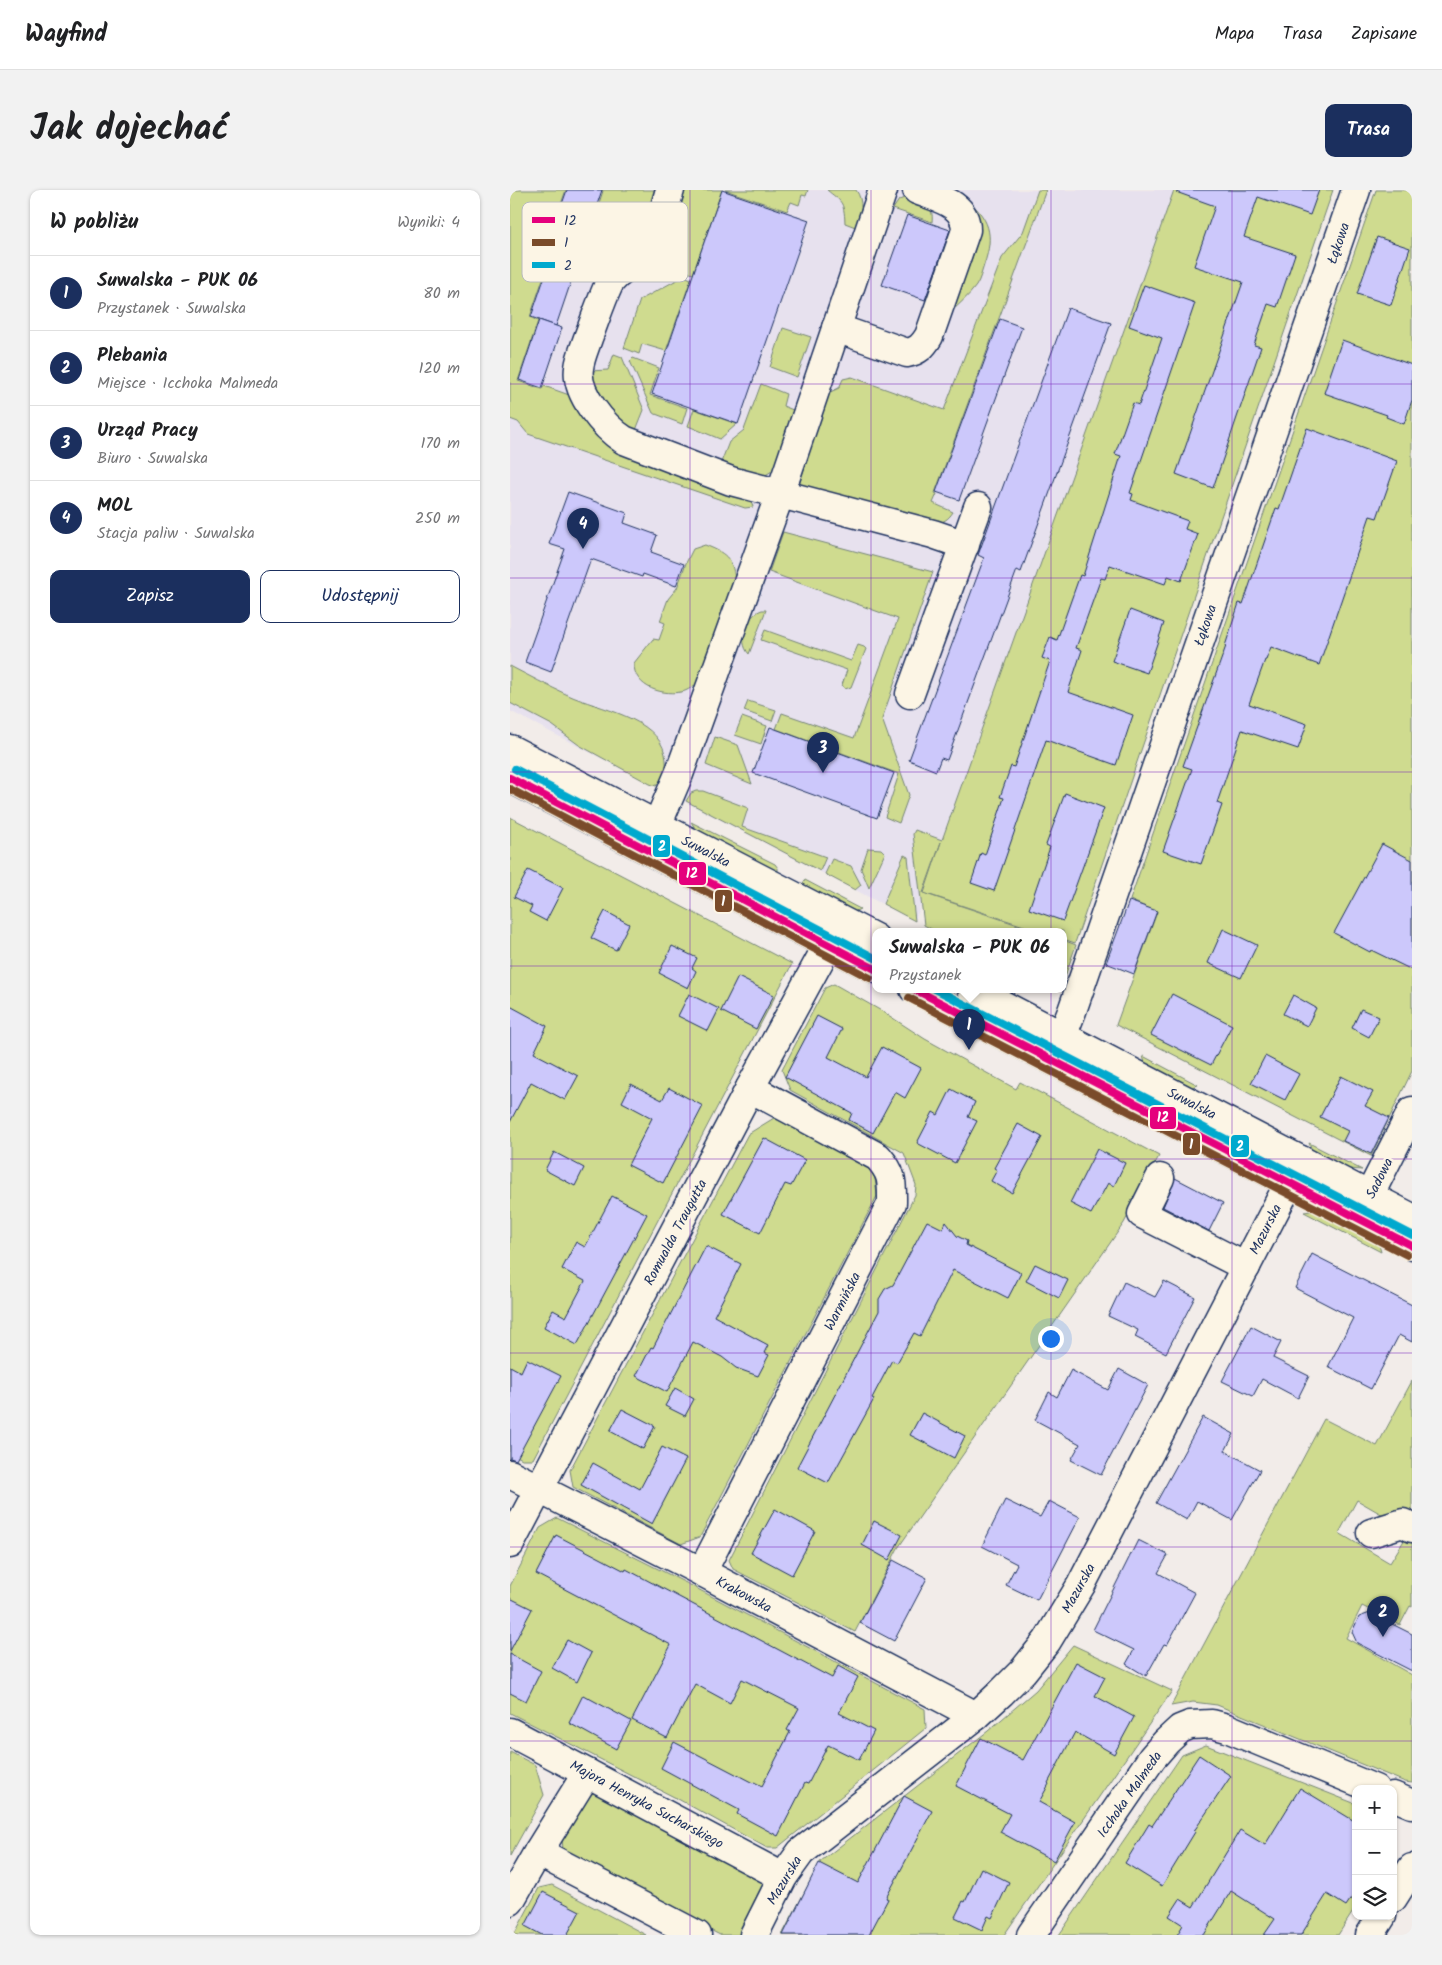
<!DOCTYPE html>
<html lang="pl">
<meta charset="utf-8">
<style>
body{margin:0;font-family:Kalam,sans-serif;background:#f2f2f2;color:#202124}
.controls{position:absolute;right:15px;bottom:15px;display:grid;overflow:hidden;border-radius:10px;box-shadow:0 1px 4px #0004}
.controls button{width:45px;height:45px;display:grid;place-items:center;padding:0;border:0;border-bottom:1px solid #e0e0e0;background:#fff;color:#202124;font:25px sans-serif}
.you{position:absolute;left:540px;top:1148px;width:18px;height:18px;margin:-12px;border:4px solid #fff;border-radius:50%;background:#1a73e8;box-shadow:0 0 0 8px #1a73e833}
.badge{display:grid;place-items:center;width:32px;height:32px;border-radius:50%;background:#1b2f5e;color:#fff;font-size:16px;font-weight:700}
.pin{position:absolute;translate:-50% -41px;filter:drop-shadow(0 1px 2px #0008)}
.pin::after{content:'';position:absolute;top:26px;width:18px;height:15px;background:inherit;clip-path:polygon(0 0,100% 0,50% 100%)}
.popup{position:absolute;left:362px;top:738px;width:195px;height:65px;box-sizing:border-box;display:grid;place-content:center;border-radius:10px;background:#fff;filter:drop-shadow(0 1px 4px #0005);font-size:16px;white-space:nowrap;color:#757577}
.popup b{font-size:19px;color:#202124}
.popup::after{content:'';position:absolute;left:50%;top:100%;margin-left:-10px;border:10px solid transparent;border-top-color:#fff}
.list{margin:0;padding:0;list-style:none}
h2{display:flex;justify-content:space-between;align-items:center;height:65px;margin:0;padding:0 20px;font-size:21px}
h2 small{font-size:16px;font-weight:400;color:#757577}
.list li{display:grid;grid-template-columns:32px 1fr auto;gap:15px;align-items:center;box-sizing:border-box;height:75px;padding:0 20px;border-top:1px solid #e0e0e0}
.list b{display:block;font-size:19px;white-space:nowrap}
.list p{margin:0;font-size:16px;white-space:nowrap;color:#757577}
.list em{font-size:16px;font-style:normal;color:#757577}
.actions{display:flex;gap:10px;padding:15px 20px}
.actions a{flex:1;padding:11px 0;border:1px solid #1b2f5e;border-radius:10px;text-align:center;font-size:18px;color:#1b2f5e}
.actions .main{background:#1b2f5e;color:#fff}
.icon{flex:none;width:28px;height:28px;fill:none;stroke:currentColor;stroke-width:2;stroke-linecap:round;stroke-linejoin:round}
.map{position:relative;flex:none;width:902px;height:1745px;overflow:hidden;border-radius:10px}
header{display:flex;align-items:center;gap:30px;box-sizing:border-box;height:70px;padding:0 25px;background:#fff;border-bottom:1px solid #e0e0e0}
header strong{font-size:24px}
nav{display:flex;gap:28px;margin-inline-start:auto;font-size:18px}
.intro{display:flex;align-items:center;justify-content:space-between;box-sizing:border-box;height:120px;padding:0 30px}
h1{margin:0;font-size:35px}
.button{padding:12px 22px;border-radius:10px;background:#1b2f5e;color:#fff;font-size:18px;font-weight:700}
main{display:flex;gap:30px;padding:0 30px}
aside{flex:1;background:#fff;border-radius:10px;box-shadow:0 1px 4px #0004}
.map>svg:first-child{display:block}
</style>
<header>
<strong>Wayfind</strong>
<nav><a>Mapa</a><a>Trasa</a><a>Zapisane</a></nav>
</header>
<div class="intro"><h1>Jak dojechać</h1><a class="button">Trasa</a></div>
<main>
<aside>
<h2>W pobliżu<small>Wyniki: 4</small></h2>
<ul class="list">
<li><span class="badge">1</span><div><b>Suwalska - PUK 06</b><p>Przystanek · Suwalska</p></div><em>80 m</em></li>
<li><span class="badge">2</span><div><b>Plebania</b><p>Miejsce · Icchoka Malmeda</p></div><em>120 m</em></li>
<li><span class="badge">3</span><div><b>Urząd Pracy</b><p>Biuro · Suwalska</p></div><em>170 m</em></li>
<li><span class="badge">4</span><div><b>MOL</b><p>Stacja paliw · Suwalska</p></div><em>250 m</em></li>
</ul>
<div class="actions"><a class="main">Zapisz</a><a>Udostępnij</a></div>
</aside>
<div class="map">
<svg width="902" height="1745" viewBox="0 0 902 1745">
<rect width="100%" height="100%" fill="#f2ece9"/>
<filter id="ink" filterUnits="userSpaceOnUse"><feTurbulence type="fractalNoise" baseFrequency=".02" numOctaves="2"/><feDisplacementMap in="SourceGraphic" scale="10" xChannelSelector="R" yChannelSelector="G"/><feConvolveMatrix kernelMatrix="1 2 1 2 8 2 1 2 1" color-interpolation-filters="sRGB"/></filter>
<g filter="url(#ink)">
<polygon fill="#e7e1ee" points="13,0 664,0 405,731 0,521 0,78"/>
<g fill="#cfdb8f" stroke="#758576">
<polygon points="0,0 56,0 35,60 45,64 39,84 35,83 20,127 28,131 8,191 32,199 34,196 62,206 80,237 94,252 236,308 241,310 243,317 235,318 18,244 8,232 0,229"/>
<polygon points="91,0 152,0 133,52 107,70 93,75 81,76 82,72 71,68 93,1"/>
<polygon points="169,0 212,0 183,84 144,70"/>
<polygon points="215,0 298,0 296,6 292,5 289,15 281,12 277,21"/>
<path d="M 317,0 L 346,0 C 354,11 351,25 348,38 L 335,33 C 334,10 331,12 317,0 Z"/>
<path d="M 528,0 L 536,0 L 425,303 L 427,304 L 423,313 L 443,322 C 438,330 433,332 425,334 L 289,295 L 318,203 L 329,198 L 333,189 L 342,187 L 434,220 L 492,68 L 513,42 Z"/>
<polygon points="664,0 823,0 565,753 553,749 553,741 529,741 414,703 431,652 413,703 526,741 425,741 414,735 403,644 405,640 432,650"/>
<polygon points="866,0 902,0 902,881 861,966 606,835 647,722 620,710"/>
<path d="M 403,5 C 415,13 424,16 422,32 L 383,19 L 389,10 Z"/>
<path d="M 455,7 C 479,29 485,43 474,75 C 472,81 470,90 466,96 C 459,106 448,115 439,124 C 447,103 473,51 469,31 C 467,23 458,16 452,10 Z"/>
<polygon points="174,86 181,89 156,161 132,154 129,164 114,158 130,110"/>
<polygon points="273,138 301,147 287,187 260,177"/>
<path d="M 104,164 L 112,167 L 134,220 L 126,240 C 100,234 88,204 79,181 L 98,180 Z"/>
<polygon points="123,168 149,178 140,205 177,218 172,234 143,223 120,171"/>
<polygon points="251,194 276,204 273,216 283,220 264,277 262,281 254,286 210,275 219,252 234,240"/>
<polygon points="184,219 227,234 210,249 178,236"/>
<polygon points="273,342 423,382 372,529 399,605 389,633 375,627 389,584 266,539 272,523 344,548 388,429 259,382"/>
<path d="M 195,355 C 215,363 222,367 225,389 L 189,492 C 185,495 180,499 175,501 C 155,507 123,498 124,473 L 143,449 L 149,450 L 155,433 L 150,431 L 158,409 L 167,398 L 176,373 L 183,359 Z"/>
<path d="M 252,420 L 256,420 L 239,464 C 227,451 236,425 252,420 Z"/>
<polygon points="255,440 341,471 348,455 354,457 356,459 341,497 335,499 332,495 337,480 251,450"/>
<path d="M 0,476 C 19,486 38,496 58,505 C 88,519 147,527 155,564 C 158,578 155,585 146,596 L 140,594 L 69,555 L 42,535 L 0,513 Z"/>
<polygon points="238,511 266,520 262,531 234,521"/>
<polygon points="232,527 257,536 251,554 225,545"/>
<polygon points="205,547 228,555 242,594 196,575"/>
<polygon points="186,601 193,601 238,618 232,637 316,667 310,681 176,611 181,603"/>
<polygon points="0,627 282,774 23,1269 12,1269 0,1262"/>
<polygon points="181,632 265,674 268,678 268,683 192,642 185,638"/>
<polygon points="358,658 371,659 375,663 359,698 351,679"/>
<polygon points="394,665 398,667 405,731 373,714"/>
<polygon points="322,669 341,676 351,695 345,700 315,684"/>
<polygon points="295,690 350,719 344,722 292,695"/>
<polygon points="553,750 566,755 553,792"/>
<polygon points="324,794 375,823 415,849 506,899 510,892 649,966 614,1033 388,1358 345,1442 223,1379 219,1370 405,1005 406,995 394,963 280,900 272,880 315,798"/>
<polygon points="633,866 688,895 682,897 635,873"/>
<polygon points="264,928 355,974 365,988 367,1006 190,1347 171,1354 63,1297 60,1280 238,944"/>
<polygon points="799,953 852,980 839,979 802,960"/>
<polygon points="801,1021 808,1023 869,1055 871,1062 794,1022"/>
<polygon points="902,1191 902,1328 873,1325 847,1310 829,1343 880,1373 898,1344 902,1346 902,1417 900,1416 890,1435 852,1416 836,1448 902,1485 902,1593 895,1592 707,1515 683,1512 661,1516 814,1229 867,1256"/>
<polygon points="47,1328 182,1396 415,1519 416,1538 267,1658 257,1658 168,1609 0,1523 0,1396 30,1338"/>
<polygon points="563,1455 662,1501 494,1745 272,1745 311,1671 478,1541 526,1500"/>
<polygon points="696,1555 846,1614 846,1717 828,1745 549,1745 672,1565"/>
<polygon points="0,1562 25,1575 34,1605 0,1666"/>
<polygon points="83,1603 94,1603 251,1687 255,1696 234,1745 210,1745 59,1668 53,1660 52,1649 75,1609"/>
<polygon points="42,1695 136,1745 4,1745 29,1698"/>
</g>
<g fill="#ccc8fb" stroke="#1b2f5e">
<polygon points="57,0 92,0 46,136 21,127 43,62 36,59"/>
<polygon points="212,0 299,30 228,234 142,204"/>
<polygon points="667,0 809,0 800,25 748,7 734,47 785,64 767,117 758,114 744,155 751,157 703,298 666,284 733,92 684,76 705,16 666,2"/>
<polygon points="397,25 440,40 415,110 372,95"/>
<polygon points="867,47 900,58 881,115 847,104"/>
<polygon points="634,95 685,113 620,303 623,304 621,310 678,331 675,339 688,344 671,391 658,386 655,394 600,375 595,389 591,388 566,458 572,460 558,502 623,525 614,552 606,575 536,550 484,701 461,693 471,663 475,665 494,608 490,607 501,576 504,577 540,471 532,468 540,447 547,450 570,385 573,386 611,266 605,264 623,213 629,215 652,148 619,136"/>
<polygon points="558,118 601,133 511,382 507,380 437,570 431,568 426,581 399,570 474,368 468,365"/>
<polygon points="490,129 512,137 449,310 426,302"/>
<polygon points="29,130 52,138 32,198 9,190"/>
<polygon points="832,150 902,175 902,210 894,234 876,227 877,225 814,203"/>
<polygon points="797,238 887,271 867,328 860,326 809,475 761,457 756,470 755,470 739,514 797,534 788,559 732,540 707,613 712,615 691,674 653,661 682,579 673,576 716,456 715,456 729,413 733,414 766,318 769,319"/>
<polygon points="58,302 117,323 114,333 147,345 141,362 174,374 166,396 133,384 132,387 81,369 41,482 15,472 55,359 39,354"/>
<polygon points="620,420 654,433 637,483 602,471"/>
<polygon points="260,537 384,583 367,628 243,583"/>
<polygon points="555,603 594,618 553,731 519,719 540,657 536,655"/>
<polygon points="872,654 902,670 902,780 861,760 860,762 824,743"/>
<polygon points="18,680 53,698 36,731 19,722 22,716 4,707"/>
<polygon points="619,711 647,721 624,784 596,773"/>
<polygon points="95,721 119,734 106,760 81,748"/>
<polygon points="713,739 747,755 731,788 698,773"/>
<polygon points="162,756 187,768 182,778 186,781 178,798 149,783"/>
<polygon points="228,787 264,805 246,839 211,821"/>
<polygon points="179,804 209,819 198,841 168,826"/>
<polygon points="662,804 722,835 701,875 641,845"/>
<polygon points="783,805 806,818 797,836 773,824"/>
<polygon points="0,816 37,836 24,863 68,886 55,910 21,892 0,932"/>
<polygon points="851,819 869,827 859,847 842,838"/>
<polygon points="307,826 332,839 318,867 356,887 372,857 411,878 395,908 385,902 363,943 339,930 342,923 275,887"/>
<polygon points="755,866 789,884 775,910 741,893"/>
<polygon points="831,886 863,902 855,916 879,928 861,964 833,951 838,941 810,927"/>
<polygon points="121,894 152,910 159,898 193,916 153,993 118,975 142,928 112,912"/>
<polygon points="441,899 465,912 458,927 467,931 445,973 407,953 423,922 428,925"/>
<polygon points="508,934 532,947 502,1003 481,991 487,980 484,978"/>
<polygon points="254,948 295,970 281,996 275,994 250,1043 213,1024"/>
<polygon points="587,959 615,973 604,996 598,993 581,1024 560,1013"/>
<polygon points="44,962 74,978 65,996 35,980"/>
<polygon points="665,988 713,1013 699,1041 653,1017"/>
<polygon points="102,1006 137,1024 67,1155 34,1137 43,1120 56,1127 75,1091 52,1079 66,1052 75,1057"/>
<polygon points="417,1031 433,1039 436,1032 447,1046 457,1051 456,1055 511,1083 498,1108 443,1080 410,1146 404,1143 387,1173 382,1170 362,1208 364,1209 318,1293 287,1277 369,1121 369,1109 375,1099 383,1095"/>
<polygon points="196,1056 231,1074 204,1126 258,1155 254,1163 259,1165 248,1186 226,1178 212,1167 183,1152 157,1202 126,1186 141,1157 143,1158"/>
<polygon points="802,1064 902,1115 902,1152 889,1145 861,1199 818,1177 843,1128 785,1098"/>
<polygon points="525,1074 558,1090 549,1108 516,1091"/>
<polygon points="654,1091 685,1107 656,1163 625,1147 628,1140 598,1126 614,1092 645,1107"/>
<polygon points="741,1136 771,1152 763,1168 799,1186 788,1208 752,1189 743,1206 712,1191"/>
<polygon points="17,1169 51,1186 6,1270 0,1268 0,1176 11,1182"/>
<polygon points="609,1179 638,1195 591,1285 561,1270 570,1254 525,1230 539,1202 547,1207 561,1180 598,1200"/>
<polygon points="165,1198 184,1209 175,1226 155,1216"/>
<polygon points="112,1219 145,1236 133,1259 100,1241"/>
<polygon points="412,1223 455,1246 444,1268 400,1245"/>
<polygon points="693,1227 724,1244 715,1261 750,1280 722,1330 687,1311 677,1330 646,1313"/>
<polygon points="152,1257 176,1269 142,1334 71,1295 83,1273 130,1299"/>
<polygon points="495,1310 530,1327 539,1311 570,1327 527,1410 496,1395 507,1374 472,1356"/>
<polygon points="265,1319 305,1341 282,1385 241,1363"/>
<polygon points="364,1331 392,1345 379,1370 352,1355"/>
<polygon points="46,1345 115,1381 116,1379 322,1488 328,1476 348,1487 329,1523 364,1541 349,1570 318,1555 298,1594 295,1593 268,1646 227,1624 229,1620 151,1578 164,1552 243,1593 244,1592 252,1596 280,1542 277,1540 289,1518 232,1489 220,1513 185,1494 157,1548 122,1530 161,1455 26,1384"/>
<polygon points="628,1350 658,1365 648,1383 685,1403 657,1455 654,1454 636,1486 616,1474 624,1460 583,1440"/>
<polygon points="383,1370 417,1388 384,1451 350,1433"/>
<polygon points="0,1408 22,1419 0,1461"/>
<polygon points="860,1423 902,1444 902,1481 847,1453 842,1442 849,1427"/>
<polygon points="57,1450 81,1463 67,1492 42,1478"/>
<polygon points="0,1464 31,1481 16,1511 0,1503"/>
<polygon points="566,1472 595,1487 585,1506 624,1527 604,1564 565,1542 538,1593 539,1594 529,1612 565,1632 544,1671 490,1642 500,1624 446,1596 471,1548 513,1570"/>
<polygon points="73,1505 121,1531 106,1559 59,1533"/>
<polygon points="689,1565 721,1586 684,1641 685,1642 652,1696 615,1673 639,1634 642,1636"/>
<polygon points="790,1598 846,1632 846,1701 836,1716 817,1704 791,1745 754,1745 765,1729 721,1701 694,1745 667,1745 673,1735 659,1726 670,1709 683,1717 730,1640 755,1655"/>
<polygon points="394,1606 422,1621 376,1708 378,1709 359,1745 273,1745 309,1673 348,1693"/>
<polygon points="471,1678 499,1692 482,1728 478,1726 472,1740 445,1727 453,1711 455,1712"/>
<polygon points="33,1702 70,1721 57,1745 32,1745 15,1736"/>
</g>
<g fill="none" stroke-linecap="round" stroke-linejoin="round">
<g stroke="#1b2f5e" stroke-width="31">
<g id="minor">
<path d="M 160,0 C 153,22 148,49 132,65 C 122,76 107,81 99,94 C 91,111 85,130 78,148 C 75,157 70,168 69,178 C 65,203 94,237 114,250 L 221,291 L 423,344 L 455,355"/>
<path d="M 326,138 L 397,163 C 408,161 413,156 419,146 L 456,40 C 456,13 427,8 407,0"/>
<polyline points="400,504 468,317"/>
<polyline points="0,559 365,748"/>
<polyline points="0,588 365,779"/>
<polyline points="137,659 169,584 270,304 373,0"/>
<polyline points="404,799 902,1056"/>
<polyline points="462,799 902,1028"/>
<polyline points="543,870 562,821 846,0"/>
<polyline points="650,988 632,1024 736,1077"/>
<polyline points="851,1022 902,921"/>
<polyline points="0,1284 192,1382 466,1526"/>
<polyline points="861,1343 893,1333 902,1338"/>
<polyline points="0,1354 240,898 331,731"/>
<path d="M 192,1382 L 382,1013 C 382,991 383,984 368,967 L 240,898"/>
<polyline points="0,1542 273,1687"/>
<polyline points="883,1606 902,1614"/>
<polyline points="28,1662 187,1745"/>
<polyline points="883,1708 902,1678"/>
<polyline points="0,1711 28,1662 77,1583"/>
<polyline points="244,1745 273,1687 291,1662 466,1526 491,1503 513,1481 537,1451 571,1395 791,970"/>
<polyline points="521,1745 642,1568 656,1552 670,1539 680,1535 702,1534 717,1538 865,1599"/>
<polyline points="860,1745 872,1726"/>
</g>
</g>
<use href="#minor" stroke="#fcf5e5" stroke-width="28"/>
<g stroke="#fcf5e5" stroke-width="11">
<g id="bus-1">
<polyline points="0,588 365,779"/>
<polyline points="404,799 902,1056"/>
</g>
</g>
<g stroke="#fcf5e5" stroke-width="11">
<g id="bus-2">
<polyline points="0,599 360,788"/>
<polyline points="399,808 897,1065"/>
</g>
</g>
<g stroke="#fcf5e5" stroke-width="11">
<g id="bus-3">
<polyline points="5,579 365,768"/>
<polyline points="425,799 902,1045"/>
</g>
</g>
<use href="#bus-1" stroke="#e5007d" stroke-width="8"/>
<use href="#bus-2" stroke="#7a4b2a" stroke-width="8"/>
<use href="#bus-3" stroke="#00a9ce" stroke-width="8"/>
</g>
</g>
<path fill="none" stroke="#7b2cbf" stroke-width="1" stroke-opacity="0.55" d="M 180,0 L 180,1745M 361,0 L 361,1745M 541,0 L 541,1745M 722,0 L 722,1745M 0,194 L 902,194M 0,388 L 902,388M 0,582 L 902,582M 0,776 L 902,776M 0,969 L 902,969M 0,1163 L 902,1163M 0,1357 L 902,1357M 0,1551 L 902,1551"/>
<g text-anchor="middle" stroke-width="5" stroke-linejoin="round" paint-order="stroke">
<g font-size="14" fill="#1b2f5e" stroke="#fcf5e5">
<text transform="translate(828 53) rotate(-71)" y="5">Łąkowa</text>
<text transform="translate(695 435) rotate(-71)" y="5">Łąkowa</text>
<text transform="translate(196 661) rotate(27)" y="5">Suwalska</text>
<text transform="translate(682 913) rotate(27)" y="5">Suwalska</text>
<text transform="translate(869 988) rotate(-63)" y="5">Sadowa</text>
<text transform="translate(755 1039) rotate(-63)" y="5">Mazurska</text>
<text transform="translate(165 1042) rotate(-62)" y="5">Romualda Traugutta</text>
<text transform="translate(332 1111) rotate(-63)" y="5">Warmińska</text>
<text transform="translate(568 1398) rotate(-61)" y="5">Mazurska</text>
<text transform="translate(234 1404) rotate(28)" y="5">Krakowska</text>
<text transform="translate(619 1604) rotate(-55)" y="5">Icchoka Malmeda</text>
<text transform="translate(137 1614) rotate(28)" y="5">Majora Henryka Sucharskiego</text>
<text transform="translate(274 1690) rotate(-59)" y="5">Mazurska</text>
</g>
</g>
<rect x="12" y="12" width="166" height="80" rx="8" fill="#fcf5e5" stroke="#b8babc" stroke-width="1"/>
<rect x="22" y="27" width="23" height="6" fill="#e5007d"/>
<rect x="22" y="49" width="23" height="7" fill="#7a4b2a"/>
<rect x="22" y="72" width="23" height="6" fill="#00a9ce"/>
<g font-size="14" fill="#1b2f5e">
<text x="54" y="35">12</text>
<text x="54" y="57">1</text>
<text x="54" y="80">2</text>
</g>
<g stroke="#fcf5e5" stroke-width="2">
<rect x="142" y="644" width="19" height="24" rx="5" fill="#00a9ce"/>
<rect x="168" y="671" width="29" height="25" rx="5" fill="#e5007d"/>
<rect x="204" y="699" width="19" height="24" rx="5" fill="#7a4b2a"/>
<rect x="639" y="916" width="28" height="24" rx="5" fill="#e5007d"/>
<rect x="672" y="942" width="19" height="24" rx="5" fill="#7a4b2a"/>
<rect x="720" y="944" width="20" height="24" rx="5" fill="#00a9ce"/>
</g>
<g font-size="14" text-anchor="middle" font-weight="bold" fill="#fff">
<text x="152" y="661">2</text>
<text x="182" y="688">12</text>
<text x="213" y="716">1</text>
<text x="653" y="932">12</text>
<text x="681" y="959">1</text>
<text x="730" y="961">2</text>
</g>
</svg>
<div class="controls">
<button>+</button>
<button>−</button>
<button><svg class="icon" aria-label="layers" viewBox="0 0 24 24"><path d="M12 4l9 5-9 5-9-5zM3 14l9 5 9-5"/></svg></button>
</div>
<div class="you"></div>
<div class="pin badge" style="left:459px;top:860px">1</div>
<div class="popup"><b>Suwalska - PUK 06</b>Przystanek</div>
<div class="pin badge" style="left:873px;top:1447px">2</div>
<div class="pin badge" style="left:313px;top:583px">3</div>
<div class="pin badge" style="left:73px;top:359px">4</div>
</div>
</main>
